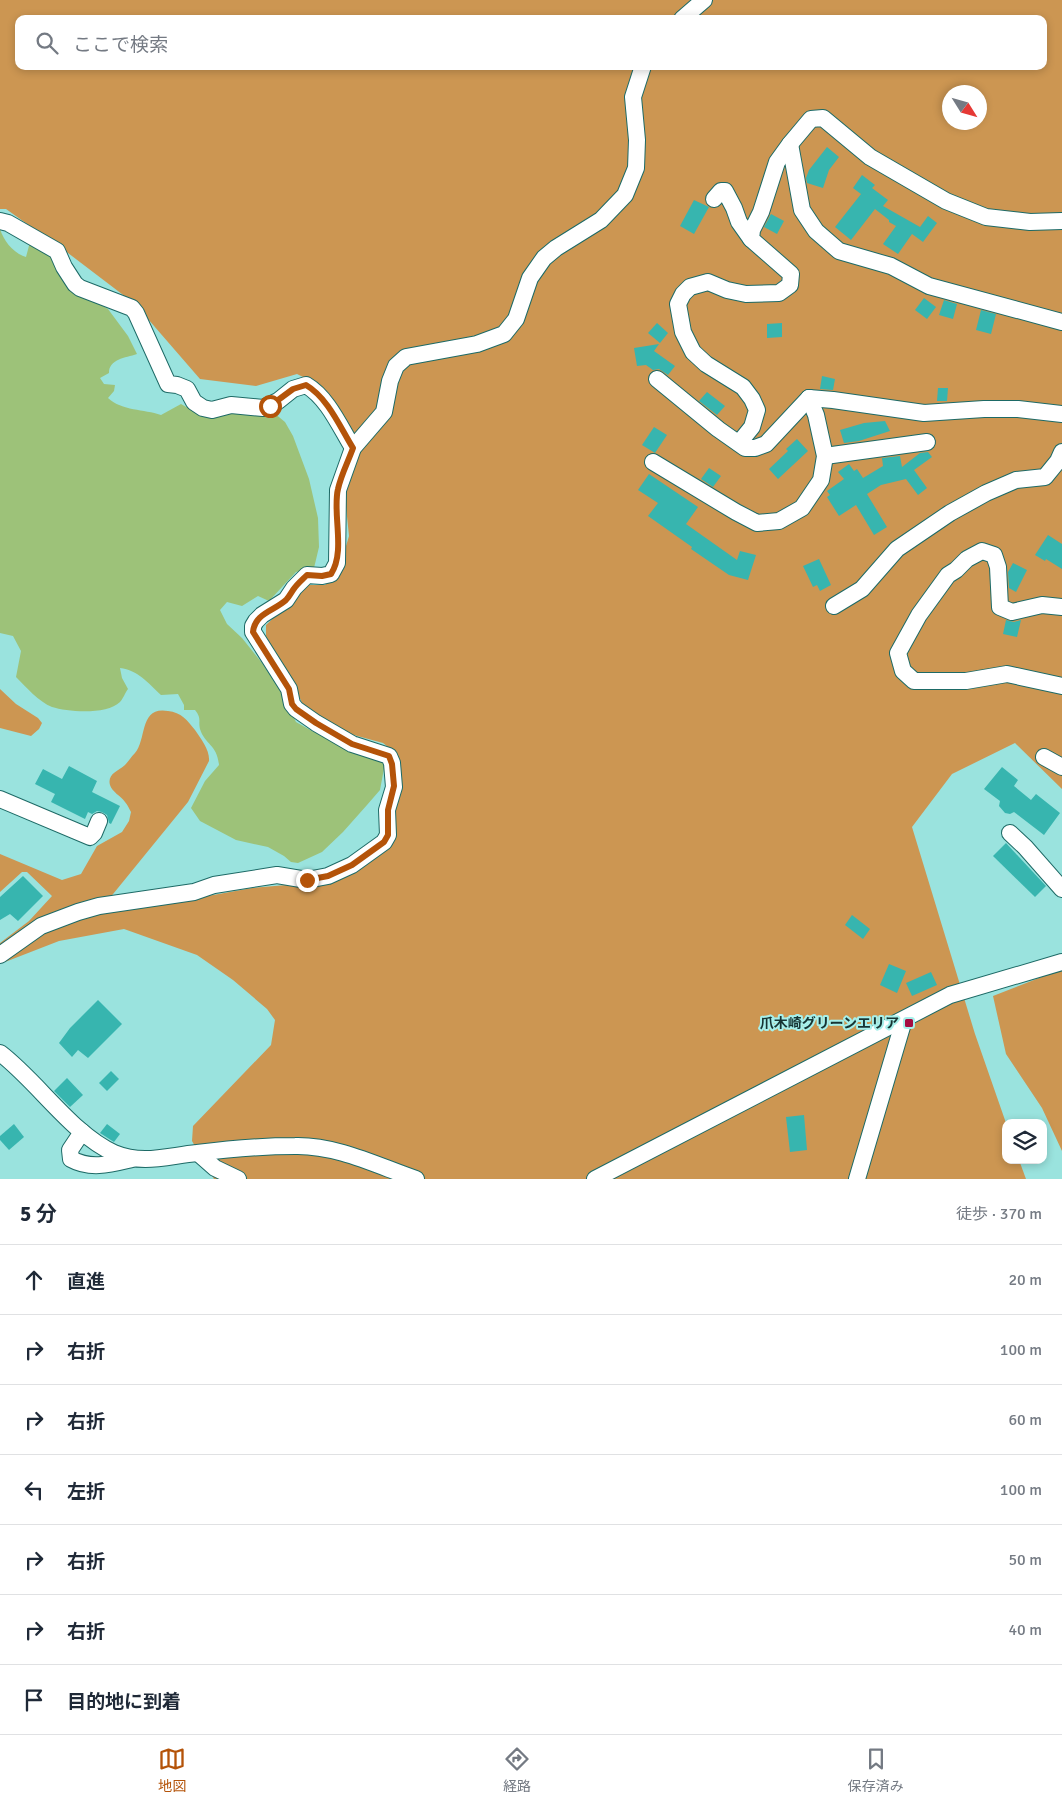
<!DOCTYPE html>
<html lang="ja">
<meta charset="utf-8">
<style>
body{margin:0;font-family:Signika,"Noto Sans JP",sans-serif;background:#f6f6f7;color:#1f2937}
.controls{position:absolute;right:15px;bottom:15px;display:grid;overflow:hidden;border-radius:10px;box-shadow:0 2px 8px #0003}
.controls button{width:45px;height:45px;display:grid;place-items:center;padding:0;border:0;border-bottom:1px solid #e0e1e3;background:#fff;color:#1f2937;font:25px sans-serif}
.compass{position:absolute;left:942px;top:85px;width:45px;height:45px;border-radius:50%;background:#fff;box-shadow:0 2px 8px #0003;rotate:127deg}
.stop{position:absolute;width:15px;height:15px;margin:-11px;border:4px solid #b45309;border-radius:50%;background:#fff}
.stop.end{background:#b45309;border-color:#fff;box-shadow:0 1px 5px #0008}
.list{margin:0;padding:0;list-style:none}
h2{display:flex;justify-content:space-between;align-items:center;height:65px;margin:0;padding:0 20px;font-size:21px}
h2 small{font-size:16px;font-weight:400;color:#747a83}
.list li{display:grid;grid-template-columns:32px 1fr auto;gap:15px;align-items:center;box-sizing:border-box;height:70px;padding:0 20px;border-top:1px solid #e0e1e3}
.list b{display:block;font-size:19px;white-space:nowrap}
.list em{font-size:16px;font-style:normal;color:#747a83}
.icon{flex:none;width:28px;height:28px;fill:none;stroke:currentColor;stroke-width:2;stroke-linecap:round;stroke-linejoin:round}
.map{position:relative;flex:none;width:1062px;height:1179px;overflow:hidden}
.search{position:absolute;background:#fff;box-shadow:0 2px 8px #0003;left:15px;right:15px;top:15px;height:55px;display:flex;align-items:center;gap:12px;box-sizing:border-box;padding:0 18px;border-radius:10px;color:#747a83;font-size:19px}
.sheet{height:555px;background:#fff}
nav{display:flex;justify-content:space-around;align-items:center;box-sizing:border-box;height:70px;border-top:1px solid #e0e1e3;background:#fff;font-size:14px;color:#747a83}
nav a{display:grid;justify-items:center;gap:2px}
nav .on{color:#b45309}
.map>svg:first-child{display:block}
</style>
<div class="map">
<svg width="1062" height="1179" viewBox="0 0 1062 1179">
<rect width="100%" height="100%" fill="#9ae3de"/>
<g fill="#cc9652" fill-rule="evenodd">
<path d="M 0,0 L 1062,0 L 1062,789 L 1015,743 L 952,774 L 912,827 L 975,1034 L 1006,1123 L 1006,1160 L 1019,1160 L 1026,1179 L 214,1179 L 192,1141 L 193,1126 L 271,1045 L 275,1020 L 267,1009 L 233,980 L 197,955 L 124,929 L 59,941 L 5,962 L 0,959 L 0,943 L 29,921 L 52,896 L 27,872 L 22,872 L 0,892 L 0,854 L 62,880 L 81,874 L 97,846 L 122,832 L 129,821 L 131,812 C 129,809 128,805 125,802 C 121,796 112,792 110,785 C 107,774 118,771 125,765 C 128,762 131,757 135,753 C 147,739 139,706 168,711 C 181,712 188,721 195,730 C 201,739 210,750 209,761 L 188,802 L 109,899 L 169,903 L 252,888 L 322,882 L 393,839 L 396,833 L 393,751 L 383,743 L 350,734 L 317,717 L 303,705 L 294,685 L 280,665 L 266,636 L 266,625 L 308,585 L 325,585 L 339,570 L 349,536 L 345,497 L 358,441 L 317,384 L 297,374 L 256,386 L 200,379 L 135,304 L 68,253 L 6,209 L 0,209 ZM 19,19 L 1043,19 L 1043,66 L 19,66 ZM 950,92 L 980,92 L 980,122 L 950,122 Z"/>
<polygon points="0,689 16,704 38,718 42,723 39,729 31,736 0,728"/>
<polygon points="1062,969 1062,1151 1042,1108 1006,1054 993,996"/>
</g>
<path fill="#9dc279" d="M 0,229 C 4,241 13,253 26,257 L 30,242 L 57,261 L 83,294 L 108,309 L 128,336 L 137,354 C 125,358 109,359 109,373 L 100,378 L 104,384 L 115,385 L 114,391 L 108,398 C 122,411 144,409 161,415 L 181,404 L 202,416 L 228,412 L 274,413 L 285,422 L 293,436 L 309,479 L 318,518 L 319,547 L 314,568 L 296,572 L 269,601 L 258,596 L 242,606 L 227,602 L 220,610 L 227,624 L 242,638 L 262,663 L 283,695 L 296,722 L 312,731 L 385,763 L 380,790 L 367,805 L 343,832 L 322,852 L 298,863 L 291,862 L 284,856 L 268,847 L 236,840 L 200,821 L 191,808 L 205,781 L 219,765 C 217,744 205,745 200,729 C 198,720 202,719 195,710 L 184,710 L 184,705 L 178,694 L 161,695 C 148,683 138,670 120,668 L 122,678 L 128,689 C 125,693 123,699 120,702 C 107,715 68,712 52,707 C 39,702 26,687 16,677 L 21,651 L 13,636 L 0,633 Z"/>
<g fill="#37b5af">
<polygon points="827,147 839,157 829,170 823,188 807,183 806,178 809,170"/>
<polygon points="862,175 875,185 872,188 888,200 883,206 920,227 928,216 937,223 923,242 912,234 898,254 883,244 896,226 889,222 889,220 875,209 851,240 835,227 861,194 853,188"/>
<polygon points="694,200 709,207 694,234 680,226"/>
<polygon points="771,214 784,221 777,234 764,227"/>
<polygon points="924,298 936,307 927,319 915,310"/>
<polygon points="944,300 957,304 953,319 939,315"/>
<polygon points="981,310 996,314 991,334 976,330"/>
<polygon points="657,323 668,333 660,343 648,333"/>
<polygon points="782,323 782,337 767,338 767,324"/>
<polygon points="659,344 654,351 675,366 668,375 659,369 653,370 646,365 637,366 634,348"/>
<polygon points="822,376 835,379 833,390 820,389"/>
<polygon points="938,388 948,388 947,401 937,401"/>
<polygon points="707,392 725,406 717,415 699,401"/>
<polygon points="885,421 890,431 859,441 844,443 840,430 864,423"/>
<polygon points="654,427 667,435 655,453 642,445"/>
<polygon points="797,439 808,451 778,479 769,469 788,451 786,449"/>
<polygon points="928,452 932,457 914,470 927,488 918,495 906,479 881,485 867,494 887,527 874,535 856,505 839,516 827,497 830,495 827,491 844,479 838,472 849,464 854,471 857,469 863,478 883,466 882,458 900,456 902,467 920,453"/>
<polygon points="709,468 721,476 713,487 701,479"/>
<polygon points="649,474 698,507 686,524 737,560 740,551 756,555 748,580 729,575 691,549 692,547 648,516 658,503 638,490"/>
<polygon points="1048,535 1062,544 1062,569 1046,559 1045,561 1035,555"/>
<polygon points="819,559 831,585 820,591 817,585 813,587 803,566"/>
<polygon points="1013,563 1027,570 1016,592 1009,588 1008,572"/>
<polygon points="1006,620 1014,622 1021,620 1017,637 1003,634"/>
<polygon points="69,766 97,781 92,792 120,806 111,824 109,823 107,815 102,812 97,811 92,814 88,812 85,819 51,802 55,794 35,784 43,769 62,779"/>
<polygon points="1002,767 1018,780 1014,786 1031,800 1036,794 1060,813 1044,835 1014,812 1010,814 1005,813 999,806 1000,801 984,789"/>
<polygon points="1006,843 1046,886 1035,897 993,856"/>
<polygon points="23,876 43,896 18,921 10,914 0,920 0,897"/>
<polygon points="852,915 870,929 863,939 845,925"/>
<polygon points="889,964 906,971 897,993 880,985"/>
<polygon points="931,972 937,985 912,996 906,983"/>
<polygon points="98,1000 122,1024 88,1058 78,1050 72,1057 59,1043 70,1028"/>
<polygon points="111,1071 119,1079 107,1091 99,1083"/>
<polygon points="67,1078 83,1095 70,1107 54,1091"/>
<polygon points="804,1115 807,1150 790,1152 786,1117"/>
<polygon points="14,1124 24,1137 9,1150 0,1140 0,1136"/>
<polygon points="107,1124 120,1134 114,1142 100,1133"/>
</g>
<g fill="none" stroke-linecap="round" stroke-linejoin="round">
<g stroke="#1d6a66" stroke-width="18">
<g id="minor">
<polyline points="682,19 704,0"/>
<polyline points="790,144 802,210 816,231 839,251 891,266 929,286 1062,322"/>
<polyline points="714,199 721,191 725,191 734,208 739,222 751,239"/>
<path d="M 0,221 L 8,223 L 57,251 L 64,267 L 75,284 L 80,288 L 132,308 L 136,313 L 168,384 L 177,385 L 187,389 L 194,402 L 203,408 L 212,410 L 231,405 L 263,408 L 278,401 L 293,389 L 306,385 C 328,398 340,427 353,448"/>
<polyline points="657,379 718,429 745,448 755,448 766,444 809,398"/>
<polyline points="809,398 833,400 924,413 984,409 1018,409 1062,414"/>
<polyline points="739,443 752,427 757,410 752,399 743,387 706,364 693,352 683,332 678,304 683,294 690,287 708,282 727,290 746,294 779,293 790,285 791,274 751,239 752,230 761,212 777,162 790,144 811,119 823,118 870,157 946,201 986,217 1030,222 1062,221"/>
<polyline points="825,456 927,442"/>
<polyline points="653,462 736,512 757,523 779,521 802,508 821,480 825,456 816,415 809,398"/>
<polyline points="834,606 862,589 897,549 950,513 986,493 1016,480 1045,477 1058,461 1062,452"/>
<polyline points="1062,607 1042,605 1012,612 1000,607 998,567 994,555 982,551 967,559 956,570 948,575 919,615 898,653 903,671 914,681 966,681 1007,674 1062,686"/>
<polyline points="1044,757 1062,767"/>
<polyline points="0,799 90,837 94,833 99,821"/>
<polyline points="1010,833 1025,847 1062,889"/>
<polyline points="0,955 41,926 78,912 99,906 194,892 214,885 277,875 307,880 328,876 352,865 384,842 388,835 387,810 394,787 392,763 389,756 352,744 316,723 296,709 292,704 289,689 253,632 253,626 256,621 262,615 286,600 294,588 307,575 322,576 331,574 337,563 338,490 353,448 384,412 390,381 396,366 406,357 477,344 504,334 516,319 530,278 544,258 556,248 601,220 625,195 636,168 637,140 633,97 643,66"/>
<path d="M 0,1053 C 37,1081 73,1135 114,1153 C 143,1165 167,1156 197,1153 C 229,1149 263,1146 295,1146 C 337,1145 378,1166 416,1179"/>
<path d="M 82,1132 L 70,1150 L 71,1159 C 91,1170 111,1164 132,1159"/>
<polyline points="198,1153 215,1168 238,1179"/>
<polyline points="595,1179 950,995 1062,962"/>
<polyline points="857,1179 904,1020"/>
</g>
</g>
<use href="#minor" stroke="#fff" stroke-width="16"/>
</g>
<g fill="none" stroke-linecap="round" stroke-linejoin="round">
<path stroke="#b45309" stroke-width="6" d="M 270,406 L 293,389 L 306,385 C 328,398 340,427 353,448 C 348,462 341,475 338,489 C 332,513 346,551 331,574 L 322,576 L 307,575 C 302,580 297,584 293,590 C 291,593 289,597 286,600 C 274,611 255,613 253,632 L 289,689 L 292,704 L 296,709 L 316,723 L 352,744 L 389,756 L 392,764 L 394,786 L 388,810 L 388,835 L 384,842 L 352,865 L 328,876 L 307,880"/>
</g>
<rect fill="#a50c41" stroke="#a7f0eb" stroke-width="2" x="904" y="1018" width="10" height="10" rx="2.5"/>
<g text-anchor="middle" stroke-width="4" stroke-linejoin="round" paint-order="stroke">
<g font-size="14" font-weight="bold" fill="#163433" stroke="#a7f0eb" text-anchor="end">
<text x="899" y="1028">爪木崎グリーンエリア</text>
</g>
</g>
</svg>
<div class="controls">
<button><svg class="icon" aria-label="layers" viewBox="0 0 24 24"><path d="M12 4l9 5-9 5-9-5zM3 14l9 5 9-5"/></svg></button>
</div>
<svg class="compass" viewBox="-18 -18 36 36"><path d="M0-13l5 13h-10z" fill="#e53935"/><path d="M0 13l5-13h-10z" fill="#747a83"/></svg>
<div class="stop" style="left:270px;top:406px"></div>
<div class="stop end" style="left:307px;top:880px"></div>
<div class="search"><svg class="icon" aria-label="search" viewBox="0 0 24 24"><circle cx="10" cy="10" r="6"/><path d="M15 15l6 6"/></svg>ここで検索</div>
</div>
<section class="sheet">
<h2>5 分<small>徒歩 · 370 m</small></h2>
<ul class="list">
<li><svg class="icon" aria-label="ahead" viewBox="0 0 24 24"><path d="M12 20V5M6 11l6-6 6 6"/></svg><div><b>直進</b></div><em>20 m</em></li>
<li><svg class="icon" aria-label="right" viewBox="0 0 24 24"><path d="M7 20v-9h11M14 6l5 5-5 5"/></svg><div><b>右折</b></div><em>100 m</em></li>
<li><svg class="icon" aria-label="right" viewBox="0 0 24 24"><path d="M7 20v-9h11M14 6l5 5-5 5"/></svg><div><b>右折</b></div><em>60 m</em></li>
<li><svg class="icon" aria-label="left" viewBox="0 0 24 24"><path d="M17 20v-9H6M10 6l-5 5 5 5"/></svg><div><b>左折</b></div><em>100 m</em></li>
<li><svg class="icon" aria-label="right" viewBox="0 0 24 24"><path d="M7 20v-9h11M14 6l5 5-5 5"/></svg><div><b>右折</b></div><em>50 m</em></li>
<li><svg class="icon" aria-label="right" viewBox="0 0 24 24"><path d="M7 20v-9h11M14 6l5 5-5 5"/></svg><div><b>右折</b></div><em>40 m</em></li>
<li><svg class="icon" aria-label="arrive" viewBox="0 0 24 24"><path d="M6 21V4h12l-3 4 3 4H6"/></svg><div><b>目的地に到着</b></div></li>
</ul>
</section>
<nav>
<a class="on"><svg class="icon" aria-label="map" viewBox="0 0 24 24"><path d="M3 6l6-2 6 2 6-2v14l-6 2-6-2-6 2zM9 4v14M15 6v14"/></svg>地図</a>
<a><svg class="icon" aria-label="directions" viewBox="0 0 24 24"><path d="M12 3l9 9-9 9-9-9zM9 14v-3h6M13 9l2 2-2 2"/></svg>経路</a>
<a><svg class="icon" aria-label="saved" viewBox="0 0 24 24"><path d="M7 4h10v16l-5-4-5 4z"/></svg>保存済み</a>
</nav>
